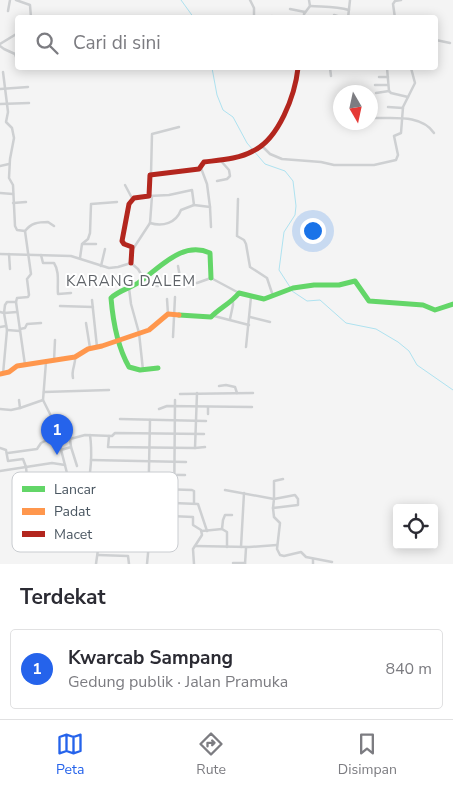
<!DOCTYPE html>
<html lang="id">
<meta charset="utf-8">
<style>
body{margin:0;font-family:"Nunito Sans",sans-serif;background:#f2f2f3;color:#2b2b33}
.controls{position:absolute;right:15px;bottom:15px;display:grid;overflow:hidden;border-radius:5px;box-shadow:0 2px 12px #0003}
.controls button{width:45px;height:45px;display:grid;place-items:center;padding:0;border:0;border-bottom:1px solid #e1e1e2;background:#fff;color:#2b2b33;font:25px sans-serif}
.compass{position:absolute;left:333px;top:85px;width:45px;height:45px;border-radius:50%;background:#fff;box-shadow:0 2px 12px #0003;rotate:171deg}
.you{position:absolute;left:312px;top:230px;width:18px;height:18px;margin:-12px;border:4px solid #fff;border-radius:50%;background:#1a73e8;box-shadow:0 0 0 8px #1a73e833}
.badge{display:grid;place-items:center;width:32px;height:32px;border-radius:50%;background:#2563eb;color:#fff;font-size:16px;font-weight:700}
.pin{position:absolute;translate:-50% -41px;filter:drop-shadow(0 1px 2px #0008)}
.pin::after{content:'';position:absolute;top:26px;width:18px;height:15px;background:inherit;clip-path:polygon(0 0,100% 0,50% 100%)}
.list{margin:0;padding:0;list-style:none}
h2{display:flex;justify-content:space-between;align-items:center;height:65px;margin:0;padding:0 20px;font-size:21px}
h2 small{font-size:16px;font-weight:400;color:#7c7c81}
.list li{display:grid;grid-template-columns:32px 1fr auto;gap:15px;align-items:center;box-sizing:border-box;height:80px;margin:0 10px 10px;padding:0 10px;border:1px solid #e1e1e2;border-radius:5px}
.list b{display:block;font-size:19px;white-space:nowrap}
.list p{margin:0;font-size:16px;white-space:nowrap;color:#7c7c81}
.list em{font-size:16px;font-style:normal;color:#7c7c81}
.icon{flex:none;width:28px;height:28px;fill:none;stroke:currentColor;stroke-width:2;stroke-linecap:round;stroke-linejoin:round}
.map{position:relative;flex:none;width:453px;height:564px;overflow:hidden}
.search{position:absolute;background:#fff;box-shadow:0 2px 12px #0003;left:15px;right:15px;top:15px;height:55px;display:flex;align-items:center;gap:12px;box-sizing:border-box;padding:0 18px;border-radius:5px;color:#7c7c81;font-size:19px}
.sheet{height:155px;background:#fff}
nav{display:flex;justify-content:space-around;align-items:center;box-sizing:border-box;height:70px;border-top:1px solid #e1e1e2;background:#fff;font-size:14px;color:#7c7c81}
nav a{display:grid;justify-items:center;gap:2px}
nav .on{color:#2563eb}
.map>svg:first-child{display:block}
</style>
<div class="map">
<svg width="453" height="564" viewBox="0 0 453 564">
<rect width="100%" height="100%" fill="#f4f4f4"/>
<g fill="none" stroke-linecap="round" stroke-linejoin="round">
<g stroke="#aee2f0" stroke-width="1">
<polyline points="181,0 194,18"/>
<polyline points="212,68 217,95 223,110 233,117 247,143 265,164 285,171 293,181 296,206 295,215 284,232 279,270 290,287"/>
<polyline points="292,291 307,301 320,300 346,323 376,329 398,342 409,351 417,365 453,390"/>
</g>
<g stroke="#ced0d2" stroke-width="2.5">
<polyline points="16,0 30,5 31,18"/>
<polyline points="250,0 254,8 254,18"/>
<path d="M 310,6 C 324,7 336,6 349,10"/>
<polyline points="290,9 305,12"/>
<polyline points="8,11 10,0"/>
<polyline points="334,15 344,18"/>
<polyline points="271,18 272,16"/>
<polyline points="304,18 304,14 310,6 309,0"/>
<polyline points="348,18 350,0"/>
<polyline points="395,18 393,4 395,1 401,0"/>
<polyline points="400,18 406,18"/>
<polyline points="436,40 450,43"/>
<polyline points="0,44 18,33"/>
<polyline points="0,46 4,49 15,54 18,62"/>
<polyline points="330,68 331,76"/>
<polyline points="387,68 389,91 391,93 408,97"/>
<polyline points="3,72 8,112 6,122 12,128 14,138 10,159 9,178 13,185 15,226 17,230 25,231"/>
<polyline points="379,77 388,77"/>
<polyline points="375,85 388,85"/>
<polyline points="0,89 28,87"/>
<polyline points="376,93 389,91"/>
<polyline points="0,104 29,103"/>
<polyline points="388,107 403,108"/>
<path d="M 370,118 C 390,119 421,113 434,133"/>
<polyline points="263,147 270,154 282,159 321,162 334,165 374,165 396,160 398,155 394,136 401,133 403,107 415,83 411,68"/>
<polyline points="0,166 9,164"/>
<polyline points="201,168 207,184 210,207"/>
<polyline points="151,174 152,134 179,127"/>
<polyline points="217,181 227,179 230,176 229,170 221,161"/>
<polyline points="125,185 133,200"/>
<polyline points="0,193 13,194"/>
<polyline points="149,196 169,195 192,190 194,205 210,207 211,227"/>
<path d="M 152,196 L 150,223 C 163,227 176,223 181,210 L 194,205"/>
<polyline points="238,199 237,236 244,240 246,244 250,267 267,278 273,296"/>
<polyline points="13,203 26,202"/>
<polyline points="83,244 96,244"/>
<polyline points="133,249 150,223"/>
<polyline points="0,254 71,256 109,268 118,267 131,263 138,269 144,279 157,286 181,283 197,283 211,278 239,293"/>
<polyline points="9,254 10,269"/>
<path d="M 41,255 L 43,263 L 54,263 C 60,272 57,284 58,294 L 71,293"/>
<polyline points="80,258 82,244 88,239 90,233 91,204 117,202"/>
<polyline points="101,266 105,249"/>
<polyline points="178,266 181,283"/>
<polyline points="129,288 131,304 139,333 143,370"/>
<polyline points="167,299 168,314"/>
<polyline points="92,300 97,347"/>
<polyline points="16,302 7,302 5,305 4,313 17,312"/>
<polyline points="60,306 93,307"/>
<polyline points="0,312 4,313 7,330 3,374"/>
<polyline points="214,316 249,325"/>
<polyline points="250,317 270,322"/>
<polyline points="230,319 233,305 233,302"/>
<polyline points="86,323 90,348"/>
<polyline points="0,327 6,326"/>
<polyline points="20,329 25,328 27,324 41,323"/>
<polyline points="7,330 20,331"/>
<polyline points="173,337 175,297"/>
<polyline points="246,347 251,297"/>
<polyline points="54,361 55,340"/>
<polyline points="46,362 43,400 54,422 69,481 71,483 83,482 88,508 99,508 100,510 100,535 96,564"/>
<path d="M 25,365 L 16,302 L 17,298 L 28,297 L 29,295 L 27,279 L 31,274 L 25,231 C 31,223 38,222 48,222 L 54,226"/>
<path d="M 73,378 C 71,369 76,365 75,357"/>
<polyline points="219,386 226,385 235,387 237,393"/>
<polyline points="44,392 109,390"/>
<polyline points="180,394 253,393"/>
<polyline points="19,400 20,408 43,400"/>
<polyline points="0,409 11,410 20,408"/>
<polyline points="159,409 167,406 252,407"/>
<polyline points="208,414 208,407"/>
<polyline points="120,419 206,421"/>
<polyline points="109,436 108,447 195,448 197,393"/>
<polyline points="71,447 77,466"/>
<polyline points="0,448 6,450 8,461 23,459 26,467 52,463 65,465"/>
<polyline points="195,448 205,447"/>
<polyline points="61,450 71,447 70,439 85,435 112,436 115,433 204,434"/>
<polyline points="8,453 37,449 41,443 57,435"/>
<polyline points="91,460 186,462"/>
<polyline points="0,471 26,467 27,477 43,478 50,487 70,484"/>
<polyline points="101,474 185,475"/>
<polyline points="129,488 192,490 194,491 194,503"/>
<path d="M 85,489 C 92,478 92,449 90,435"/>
<polyline points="225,490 274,499 274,481 283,479"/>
<polygon points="295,495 298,499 298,505 273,508 274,499"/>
<polyline points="149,502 198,504 207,531"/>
<polyline points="273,508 274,517 280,523 277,549 280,555 284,556 301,552 306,557 332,562"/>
<polyline points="148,515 150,420"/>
<polyline points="125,517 126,533"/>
<polyline points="174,517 175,400"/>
<polyline points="88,518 100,517"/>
<polyline points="100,519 148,515 193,517 193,525 201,530 202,535 193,549 194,564"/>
<polyline points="202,531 222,529"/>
<polyline points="100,537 133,539"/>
<polyline points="195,546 249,547 277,545"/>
<polyline points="227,547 227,532 222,529 223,520 225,515 232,515"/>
<polyline points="241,547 244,493"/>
<polyline points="98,555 128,556 129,564"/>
<polyline points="233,563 245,563"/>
<polyline points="147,564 149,543 155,516"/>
<polyline points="245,564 246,548"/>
<polyline points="313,564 313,559"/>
</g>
<g stroke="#63d668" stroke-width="5">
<path d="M 179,315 L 211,317 C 220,308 231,303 239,293 L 264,299 L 293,288 L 314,285 L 339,285 L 355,281 L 369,301 L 423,305 L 435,310 L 453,304"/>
<path d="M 158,368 L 140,370 L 129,367 C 117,346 113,322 111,298 C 118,291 130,288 138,283 C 159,269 182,240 210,253 L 211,278"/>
</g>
<polyline stroke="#ff974d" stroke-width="5" points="0,374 9,372 17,366 75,357 88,349 102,346 149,330 168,314 179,315"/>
<path stroke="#b3261e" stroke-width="5" d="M 131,263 L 132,247 L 124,244 L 122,241 L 129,204 L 134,198 L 149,196 L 150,175 L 199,169 L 204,162 C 220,160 239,159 253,151 C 279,139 295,95 298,68"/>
</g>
<g text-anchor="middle" stroke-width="4" stroke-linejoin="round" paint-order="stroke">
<g font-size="15" letter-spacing="1" fill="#5f6368" stroke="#fff">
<text x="131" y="286">KARANG DALEM</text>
</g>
</g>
<rect x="12" y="472" width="166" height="80" rx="8" fill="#fff" stroke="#c9ccd0" stroke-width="1"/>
<rect x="22" y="486" width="23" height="6" fill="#63d668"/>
<rect x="22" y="508" width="23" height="7" fill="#ff974d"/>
<rect x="22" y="531" width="23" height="6" fill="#b3261e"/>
<g font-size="14" fill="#4a5661">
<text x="54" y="494">Lancar</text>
<text x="54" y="516">Padat</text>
<text x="54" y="539">Macet</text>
</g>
</svg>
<div class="controls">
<button><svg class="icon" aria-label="locate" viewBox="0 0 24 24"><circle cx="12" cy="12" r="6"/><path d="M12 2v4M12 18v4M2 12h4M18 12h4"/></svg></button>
</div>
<svg class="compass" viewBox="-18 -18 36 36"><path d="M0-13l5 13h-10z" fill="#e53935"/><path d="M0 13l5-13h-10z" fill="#7c7c81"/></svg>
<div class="you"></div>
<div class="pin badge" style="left:57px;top:455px">1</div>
<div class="search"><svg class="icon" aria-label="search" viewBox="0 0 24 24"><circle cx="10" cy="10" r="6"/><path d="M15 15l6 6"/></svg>Cari di sini</div>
</div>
<section class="sheet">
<h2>Terdekat<small></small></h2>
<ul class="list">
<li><span class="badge">1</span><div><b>Kwarcab Sampang</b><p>Gedung publik · Jalan Pramuka</p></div><em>840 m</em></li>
</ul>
</section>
<nav>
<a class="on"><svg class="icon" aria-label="map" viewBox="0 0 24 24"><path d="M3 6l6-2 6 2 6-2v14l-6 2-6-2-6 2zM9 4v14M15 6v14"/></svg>Peta</a>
<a><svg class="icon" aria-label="directions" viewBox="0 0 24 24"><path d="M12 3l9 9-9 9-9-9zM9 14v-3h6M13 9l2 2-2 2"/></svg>Rute</a>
<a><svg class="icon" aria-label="saved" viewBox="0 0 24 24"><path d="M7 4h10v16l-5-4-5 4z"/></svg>Disimpan</a>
</nav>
